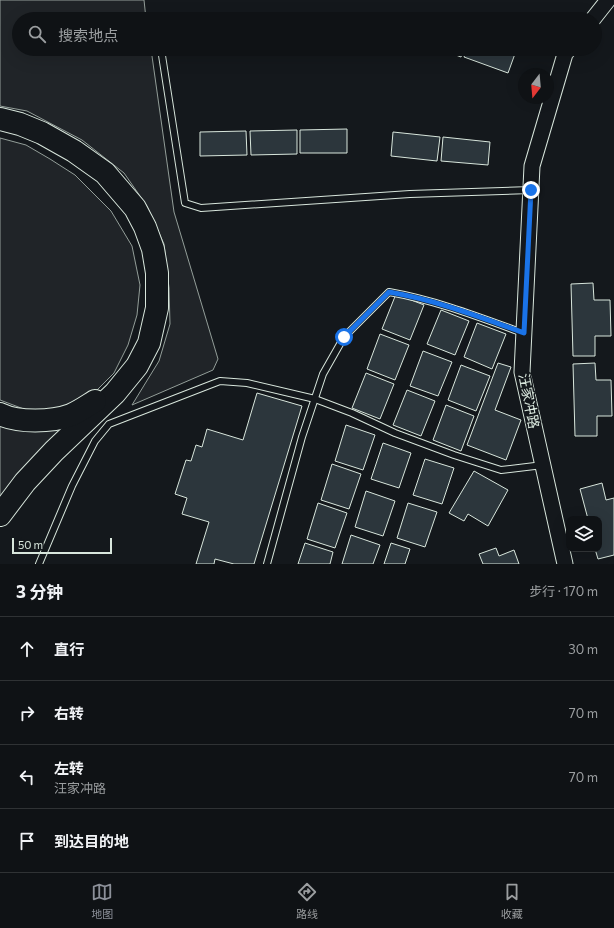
<!DOCTYPE html>
<html lang="zh">
<meta charset="utf-8">
<style>
body{margin:0;font-family:Commissioner,"Noto Sans SC",sans-serif;background:#1d2022;color:#f1f3f6}
.controls{position:absolute;right:12px;bottom:12px;display:grid;overflow:hidden;border-radius:8px;box-shadow:0 4px 16px #0002}
.controls button{width:36px;height:36px;display:grid;place-items:center;padding:0;border:0;border-bottom:1px solid #2f3234;background:#0f1215;color:#f1f3f6;font:20px sans-serif}
.compass{position:absolute;left:518px;top:68px;width:36px;height:36px;border-radius:50%;background:#0f1215;box-shadow:0 4px 16px #0002;rotate:196deg}
.scale{position:absolute;left:12px;bottom:10px;width:100px;box-sizing:border-box;padding-left:4px;border:2px solid #d8e6dc;border-top:0;font-size:11px;line-height:14px;white-space:nowrap;color:#d8e6dc;-webkit-text-stroke:3px #14181c;paint-order:stroke}
.stop{position:absolute;width:12px;height:12px;margin:-9px;border:3px solid #1a73e8;border-radius:50%;background:#fff}
.stop.end{background:#1a73e8;border-color:#fff;box-shadow:0 1px 4px #0008}
.list{margin:0;padding:0;list-style:none}
h2{display:flex;justify-content:space-between;align-items:center;height:52px;margin:0;padding:0 16px;font-size:17px}
h2 small{font-size:13px;font-weight:400;color:#9b9ea0}
.list li{display:grid;grid-template-columns:26px 1fr auto;gap:12px;align-items:center;box-sizing:border-box;height:64px;padding:0 16px;border-top:1px solid #2f3234}
.list b{display:block;font-size:15px;white-space:nowrap}
.list p{margin:0;font-size:13px;white-space:nowrap;color:#9b9ea0}
.list em{font-size:13px;font-style:normal;color:#9b9ea0}
.icon{flex:none;width:22px;height:22px;fill:none;stroke:currentColor;stroke-width:2;stroke-linecap:round;stroke-linejoin:round}
.map{position:relative;flex:none;width:614px;height:564px;overflow:hidden}
.search{position:absolute;background:#0f1215;box-shadow:0 4px 16px #0002;left:12px;right:12px;top:12px;height:44px;display:flex;align-items:center;gap:10px;box-sizing:border-box;padding:0 14px;border-radius:22px;color:#9b9ea0;font-size:15px}
.sheet{height:308px;background:#0f1215}
nav{display:flex;justify-content:space-around;align-items:center;box-sizing:border-box;height:56px;border-top:1px solid #2f3234;background:#0f1215;font-size:11px;color:#9b9ea0}
nav a{display:grid;justify-items:center;gap:2px}
nav .on{color:#8c9099}
.map>svg:first-child{display:block}
</style>
<div class="map">
<svg width="614" height="564" viewBox="0 0 614 564">
<rect width="100%" height="100%" fill="#14181c"/>
<g fill="#202428" stroke="#939e99">
<polygon points="0,0 144,0 146,19 19,19 19,49 151,49 174,212 218,359 213,370 132,405 159,361 170,324 169,288 164,244 147,206 124,173 82,140 27,111 0,106"/>
<polygon points="0,138 26,145 50,159 75,175 111,211 132,246 140,285 137,315 128,345 114,373 97,390 78,402 55,411 29,411 0,400"/>
<polygon points="77,421 0,501 0,422"/>
</g>
<g fill="#2c363c" stroke="#d8e6dc">
<polygon points="181,15 228,16 228,19 181,19"/>
<polygon points="231,16 278,17 278,19 231,19"/>
<polygon points="440,49 464,49 461,57"/>
<polygon points="467,49 512,49 516,51 508,73 464,57"/>
<polygon points="347,129 347,153 300,153 300,130"/>
<polygon points="297,130 297,154 251,155 250,131"/>
<polygon points="246,131 247,155 200,156 200,132"/>
<polygon points="393,132 440,137 437,161 391,156"/>
<polygon points="443,137 490,142 488,165 441,161"/>
<polygon points="593,283 594,300 610,300 611,336 595,336 595,356 573,356 571,284"/>
<polygon points="396,294 424,305 410,340 382,329"/>
<polygon points="441,310 469,321 455,355 427,344"/>
<polygon points="477,323 506,334 492,369 464,357"/>
<polygon points="380,334 409,345 395,380 367,369"/>
<polygon points="423,351 452,362 438,396 410,386"/>
<polygon points="498,363 511,367 495,410 521,420 506,460 467,445"/>
<polygon points="595,363 596,380 611,380 612,416 597,416 597,436 575,436 573,364"/>
<polygon points="461,365 490,376 476,411 448,400"/>
<polygon points="366,373 394,384 380,419 352,408"/>
<polygon points="407,390 435,401 421,436 393,425"/>
<polygon points="257,393 302,406 254,564 234,564 215,559 214,564 196,564 209,522 182,514 187,498 175,494 186,460 191,461 196,445 202,447 207,429 243,440"/>
<polygon points="446,405 474,416 461,451 433,440"/>
<polygon points="346,425 375,435 363,470 335,461"/>
<polygon points="383,443 411,453 399,488 371,479"/>
<polygon points="425,459 454,468 442,504 413,495"/>
<polygon points="332,464 361,474 349,509 321,500"/>
<polygon points="474,471 508,490 488,526 468,514 464,521 449,513"/>
<polygon points="602,483 606,500 614,498 614,555 598,559 595,549 599,549 599,519 588,519 580,489"/>
<polygon points="366,491 395,501 383,536 355,527"/>
<polygon points="318,503 347,513 335,548 307,539"/>
<polygon points="408,503 437,512 425,547 397,538"/>
<polygon points="351,535 380,545 373,564 342,564"/>
<polygon points="305,543 333,552 330,564 298,564"/>
<polygon points="391,543 410,549 405,564 384,564"/>
<polygon points="496,548 499,556 514,550 519,564 483,564 479,554"/>
</g>
<g fill="none" stroke-linecap="round" stroke-linejoin="round">
<g stroke="#d8e6dc" stroke-width="8">
<g id="service">
<polyline points="161,49 185,203 201,208 410,194 531,190"/>
<polyline points="39,564 72,486 95,441 109,424 220,381 247,383 315,399 352,413 395,433 454,455 501,470 543,465"/>
<path d="M 267,564 L 302,437 L 323,374 L 344,337 L 389,292 C 435,300 479,317 523,333"/>
</g>
</g>
<g stroke="#d8e6dc" stroke-width="17">
<g id="tertiary">
<polyline points="593,19 608,0"/>
<polyline points="565,564 522,372 532,166 565,54 569,49"/>
</g>
</g>
<g stroke="#d8e6dc" stroke-width="24">
<g id="motorway">
<polyline points="0,119 20,124 42,133 74,151 105,173 135,208 145,227 153,249 157,273 157,308 149,343 137,366 115,393 54,451 25,482 0,515"/>
<path d="M 0,414 C 18,423 52,422 71,415 C 80,411 87,406 95,401"/>
</g>
</g>
<use href="#service" stroke="#14181c" stroke-width="6"/>
<use href="#tertiary" stroke="#14181c" stroke-width="15"/>
<use href="#motorway" stroke="#14181c" stroke-width="22"/>
</g>
<g fill="none" stroke-linecap="round" stroke-linejoin="round">
<path stroke="#1a73e8" stroke-width="5" d="M 344,337 L 389,292 C 436,300 480,317 524,333 L 531,190"/>
</g>
<g text-anchor="middle" stroke-width="3" stroke-linejoin="round" paint-order="stroke">
<g font-size="14" fill="#d8e6dc" stroke="#14181c">
<text transform="translate(529 401) rotate(79)" y="5">汪家冲路</text>
</g>
</g>
</svg>
<div class="controls">
<button><svg class="icon" aria-label="layers" viewBox="0 0 24 24"><path d="M12 4l9 5-9 5-9-5zM3 14l9 5 9-5"/></svg></button>
</div>
<svg class="compass" viewBox="-18 -18 36 36"><path d="M0-13l5 13h-10z" fill="#e53935"/><path d="M0 13l5-13h-10z" fill="#9b9ea0"/></svg>
<div class="scale">50 m</div>
<div class="stop" style="left:344px;top:337px"></div>
<div class="stop end" style="left:531px;top:190px"></div>
<div class="search"><svg class="icon" aria-label="search" viewBox="0 0 24 24"><circle cx="10" cy="10" r="6"/><path d="M15 15l6 6"/></svg>搜索地点</div>
</div>
<section class="sheet">
<h2>3 分钟<small>步行 · 170 m</small></h2>
<ul class="list">
<li><svg class="icon" aria-label="ahead" viewBox="0 0 24 24"><path d="M12 20V5M6 11l6-6 6 6"/></svg><div><b>直行</b></div><em>30 m</em></li>
<li><svg class="icon" aria-label="right" viewBox="0 0 24 24"><path d="M7 20v-9h11M14 6l5 5-5 5"/></svg><div><b>右转</b></div><em>70 m</em></li>
<li><svg class="icon" aria-label="left" viewBox="0 0 24 24"><path d="M17 20v-9H6M10 6l-5 5 5 5"/></svg><div><b>左转</b><p>汪家冲路</p></div><em>70 m</em></li>
<li><svg class="icon" aria-label="arrive" viewBox="0 0 24 24"><path d="M6 21V4h12l-3 4 3 4H6"/></svg><div><b>到达目的地</b></div></li>
</ul>
</section>
<nav>
<a class="on"><svg class="icon" aria-label="map" viewBox="0 0 24 24"><path d="M3 6l6-2 6 2 6-2v14l-6 2-6-2-6 2zM9 4v14M15 6v14"/></svg>地图</a>
<a><svg class="icon" aria-label="directions" viewBox="0 0 24 24"><path d="M12 3l9 9-9 9-9-9zM9 14v-3h6M13 9l2 2-2 2"/></svg>路线</a>
<a><svg class="icon" aria-label="saved" viewBox="0 0 24 24"><path d="M7 4h10v16l-5-4-5 4z"/></svg>收藏</a>
</nav>
